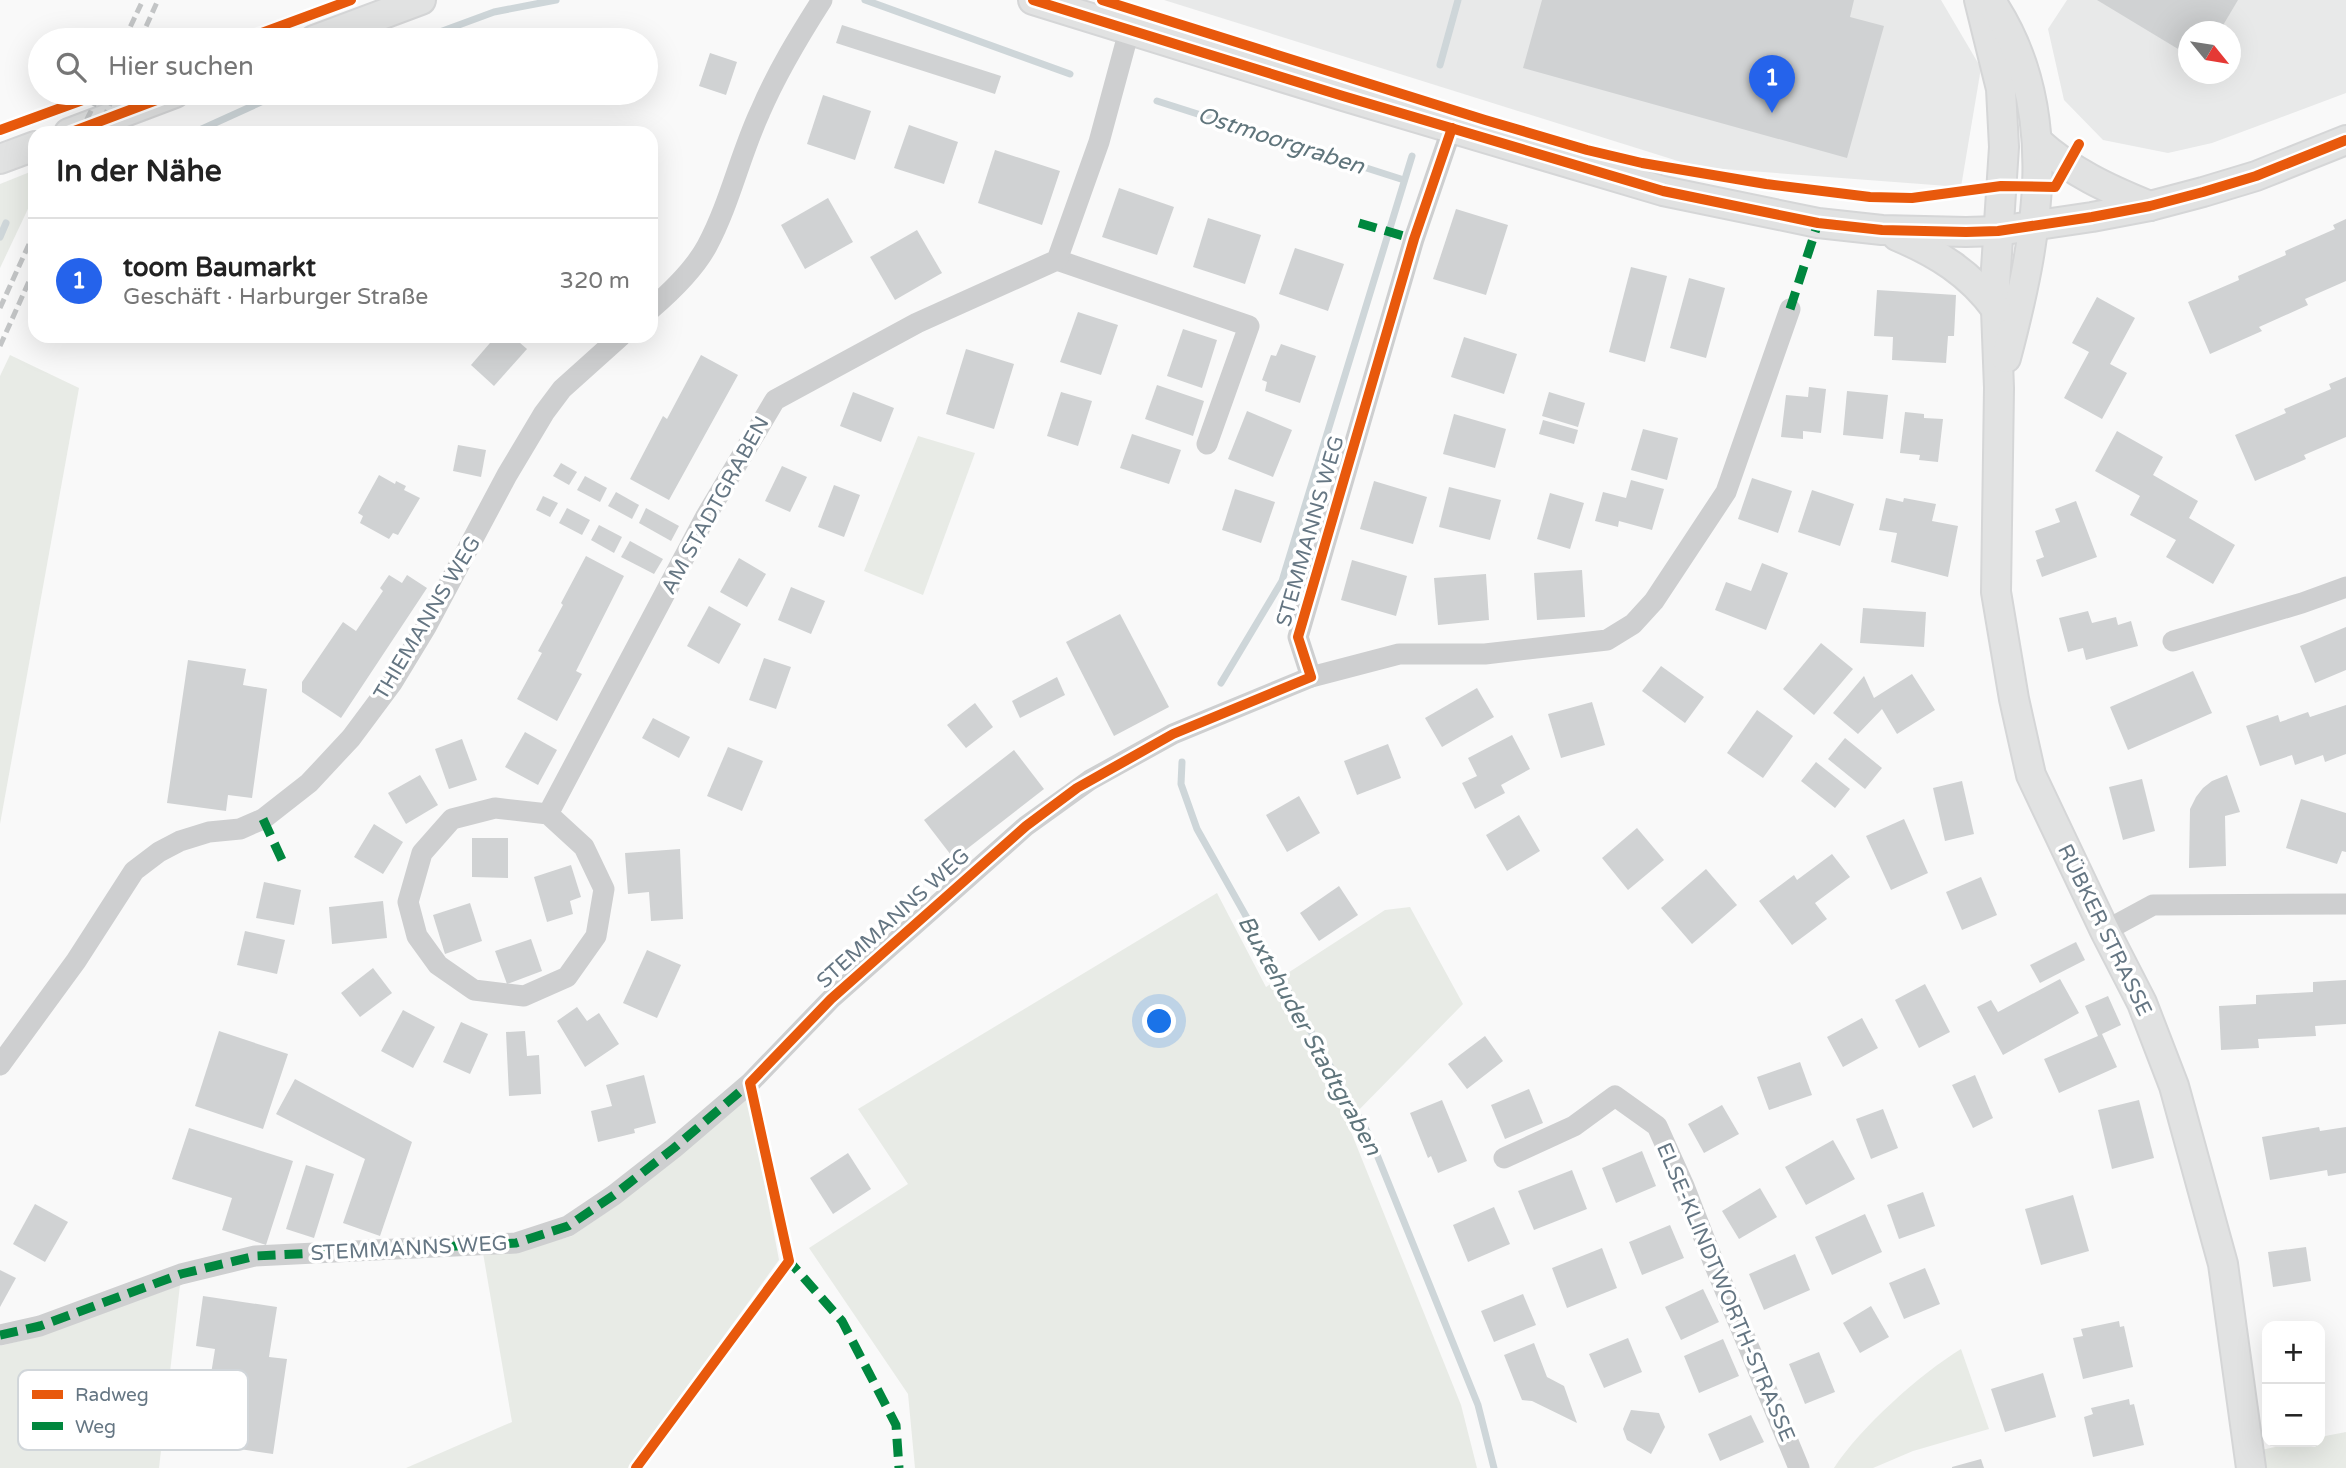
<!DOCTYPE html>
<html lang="de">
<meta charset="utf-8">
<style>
body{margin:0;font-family:"Varela Round",sans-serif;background:#f6f6f6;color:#222}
.controls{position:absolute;right:21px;bottom:21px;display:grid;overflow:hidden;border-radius:14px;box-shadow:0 7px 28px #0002}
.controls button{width:63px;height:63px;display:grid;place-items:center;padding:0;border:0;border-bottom:2px solid #e0e0e0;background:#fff;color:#222;font:35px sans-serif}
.compass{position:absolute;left:2178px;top:21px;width:63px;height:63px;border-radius:50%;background:#fff;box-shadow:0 7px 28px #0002;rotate:120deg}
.you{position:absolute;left:1160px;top:1022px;width:24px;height:24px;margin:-18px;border:5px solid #fff;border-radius:50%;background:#1a73e8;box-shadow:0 0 0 10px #1a73e833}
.badge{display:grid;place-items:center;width:46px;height:46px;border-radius:50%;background:#2563eb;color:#fff;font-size:23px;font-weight:700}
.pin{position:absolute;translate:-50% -58px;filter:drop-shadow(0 2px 4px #0008)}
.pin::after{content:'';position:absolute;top:37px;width:24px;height:21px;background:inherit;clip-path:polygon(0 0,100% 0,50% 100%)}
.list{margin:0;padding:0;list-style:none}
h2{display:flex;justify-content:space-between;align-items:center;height:91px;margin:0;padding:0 28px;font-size:30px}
h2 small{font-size:23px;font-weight:400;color:#767676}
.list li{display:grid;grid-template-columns:46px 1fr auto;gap:21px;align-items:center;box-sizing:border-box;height:126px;padding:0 28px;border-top:2px solid #e0e0e0}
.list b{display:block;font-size:26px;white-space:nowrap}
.list p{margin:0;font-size:23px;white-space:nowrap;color:#767676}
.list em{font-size:23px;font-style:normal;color:#767676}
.icon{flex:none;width:38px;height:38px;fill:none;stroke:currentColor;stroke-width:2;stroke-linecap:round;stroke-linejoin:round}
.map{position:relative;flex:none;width:2346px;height:1468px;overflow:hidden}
.search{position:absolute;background:#fff;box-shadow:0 7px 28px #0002;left:28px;top:28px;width:630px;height:77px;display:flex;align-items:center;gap:18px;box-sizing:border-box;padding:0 24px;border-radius:38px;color:#767676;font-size:26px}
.panel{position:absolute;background:#fff;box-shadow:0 7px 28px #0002;left:28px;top:126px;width:630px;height:217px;border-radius:21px}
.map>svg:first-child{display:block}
</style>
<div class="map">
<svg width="2346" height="1468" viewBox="0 0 2346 1468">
<rect width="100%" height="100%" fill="#f9f9f9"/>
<g fill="#e8e9e9" fill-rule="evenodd">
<polygon points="1164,0 1941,0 1981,68 1961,187 1697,167"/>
<path d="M 2067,0 L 2346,0 L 2346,93 L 2212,143 L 2168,153 L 2103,140 L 2064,100 L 2048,29 ZM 2188,32 L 2230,32 L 2230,74 L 2188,74 Z"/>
</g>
<g fill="#e8ebe6">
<polygon points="35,170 35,194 0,268 0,184"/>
<polygon points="10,355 79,388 0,824 0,376"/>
<polygon points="918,436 975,453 923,595 864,571"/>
<polygon points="1217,893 1266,987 1385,910 1410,907 1463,1004 1347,1122 1461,1405 1477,1468 915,1468 908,1394 809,1248 908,1184 858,1109"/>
<polygon points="747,1092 779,1260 628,1468 406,1468 512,1422 483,1253 518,1251 572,1236 620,1203"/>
<polygon points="180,1285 159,1468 0,1468 0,1346 43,1335"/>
<path d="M 1961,1349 L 1989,1429 L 1913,1451 L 1873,1468 L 1834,1468 C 1860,1428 1920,1374 1961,1349 Z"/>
<polygon points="2346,1432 2346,1468 2264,1468 2261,1450 2299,1442 2320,1442 2320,1437"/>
</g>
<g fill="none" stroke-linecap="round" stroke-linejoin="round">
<g stroke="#ced6d9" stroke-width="7">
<polyline points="865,0 1070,74"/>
<polyline points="418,40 494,12 556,0"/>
<polyline points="1440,65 1458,0"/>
<polyline points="1157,101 1404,180"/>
<polyline points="193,133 281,93"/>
<polyline points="0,237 6,223"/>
<polyline points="1221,683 1282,581 1412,156"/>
<polyline points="1182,762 1181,784 1197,829 1369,1135 1478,1405 1494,1468"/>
</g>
</g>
<g fill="#d0d2d3">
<polygon points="1542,0 1854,0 1850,17 1884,26 1847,158 1523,68"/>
<polygon points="2097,0 2238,0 2219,32 2188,32 2188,55"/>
<polygon points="842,25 1001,76 995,94 836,43"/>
<polygon points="710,53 737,62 726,95 699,86"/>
<polygon points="823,95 871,111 855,160 807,144"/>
<polygon points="909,125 958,142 944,184 894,168"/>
<polygon points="995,150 1060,171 1042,225 978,203"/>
<polygon points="1119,188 1174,207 1157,255 1102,237"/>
<polygon points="828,198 853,242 805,269 781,225"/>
<polygon points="1456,209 1508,225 1486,295 1433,279"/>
<polygon points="1208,218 1261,235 1245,284 1193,267"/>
<polygon points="2346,219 2346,281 2305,299 2308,305 2259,327 2262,331 2210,354 2188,302 2239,280 2238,276 2286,255 2285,251 2335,229 2333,225"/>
<polygon points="917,230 942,273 895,300 870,257"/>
<polygon points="1295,248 1344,264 1328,311 1279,294"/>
<polygon points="1631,267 1667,276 1645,362 1609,352"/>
<polygon points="1689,278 1725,288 1706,358 1670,348"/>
<polygon points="1877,290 1956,295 1954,336 1948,336 1946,363 1892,360 1893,337 1874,336"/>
<polygon points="2097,297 2135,318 2110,364 2127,373 2102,419 2064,398 2089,352 2072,343"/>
<polygon points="1078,312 1118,325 1101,375 1060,362"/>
<polygon points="1183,329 1217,340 1202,388 1167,376"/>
<polygon points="496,336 512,336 527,349 494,386 471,365"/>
<polygon points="1464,337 1517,354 1504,394 1451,377"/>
<polygon points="1281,344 1316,356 1300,403 1265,391 1267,382 1262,380 1271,355 1276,356"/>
<polygon points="966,349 1014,364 994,429 946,414"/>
<polygon points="701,355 738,375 669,500 630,479 663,416 667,419"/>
<polygon points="2346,377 2346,437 2304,455 2306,459 2255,481 2235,435 2286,413 2284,409 2331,389 2329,384"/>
<polygon points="1157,385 1204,401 1193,436 1145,419"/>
<polygon points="1809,387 1826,389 1821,433 1803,431 1803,439 1781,437 1786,395 1808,397"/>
<polygon points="1847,391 1888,395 1883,439 1843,435"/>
<polygon points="853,392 894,408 881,442 840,426"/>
<polygon points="1061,392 1092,401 1078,446 1047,436"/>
<polygon points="1549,392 1585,403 1578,427 1542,416"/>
<polygon points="1247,411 1292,430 1273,477 1228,459"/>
<polygon points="1905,412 1924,414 1924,418 1943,419 1938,462 1919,460 1920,455 1900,453"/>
<polygon points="1454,414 1506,429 1495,468 1443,454"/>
<polygon points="1543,420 1578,430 1574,444 1539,434"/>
<polygon points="1643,429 1678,438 1667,480 1631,470"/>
<polygon points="2117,431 2163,457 2153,475 2198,501 2189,518 2235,545 2213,584 2166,557 2176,540 2130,515 2140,496 2095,471"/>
<polygon points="1132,434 1181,450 1169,484 1120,468"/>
<polygon points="458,445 486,450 481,477 453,471"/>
<polygon points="561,463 577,472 569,485 553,476"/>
<polygon points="782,466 807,477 790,512 765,501"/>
<polygon points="379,475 395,484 396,481 406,486 404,490 420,498 398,535 393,533 389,539 360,523 363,516 358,513"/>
<polygon points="585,476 607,488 600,502 577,490"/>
<polygon points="1752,478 1792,491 1778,533 1738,519"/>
<polygon points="1631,480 1664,489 1652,530 1619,521 1618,527 1595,521 1603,492 1626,498"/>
<polygon points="1374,481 1427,497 1413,544 1360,529"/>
<polygon points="834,485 860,495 844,537 818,527"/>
<polygon points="1449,487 1501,500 1490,540 1439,527"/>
<polygon points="1235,489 1275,502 1261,543 1222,530"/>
<polygon points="1812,490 1854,504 1840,546 1798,532"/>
<polygon points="616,492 639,505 632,519 608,506"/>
<polygon points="1550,493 1584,503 1570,549 1537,539"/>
<polygon points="543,496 558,503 550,517 536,510"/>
<polygon points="1886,498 1903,502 1904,498 1936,504 1932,521 1958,526 1948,577 1891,562 1897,533 1879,530"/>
<polygon points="2076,501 2097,557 2042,577 2036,560 2044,557 2035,531 2060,522 2055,509"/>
<polygon points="567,508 590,520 582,535 559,523"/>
<polygon points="646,508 679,526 671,541 639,523"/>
<polygon points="599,525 622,537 614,553 591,540"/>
<polygon points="630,541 663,559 654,574 621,557"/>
<polygon points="586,556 624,576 576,671 582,674 557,721 517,699 542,653 538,651 563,605 561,603"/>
<polygon points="739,558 766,574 747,607 720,592"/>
<polygon points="1352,560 1407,576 1396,616 1341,600"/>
<polygon points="1762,563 1788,573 1766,630 1715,610 1726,582 1751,591"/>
<polygon points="1582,570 1585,617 1537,620 1534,573"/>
<polygon points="1486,574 1489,620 1438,625 1434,578"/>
<polygon points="389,575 402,583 407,575 427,588 341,718 302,692 302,682 343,622 356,631 383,591 380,588"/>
<polygon points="791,587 825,601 811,634 778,620"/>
<polygon points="709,606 741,624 719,664 687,646"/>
<polygon points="1863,608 1926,612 1924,647 1860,643"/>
<polygon points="2088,611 2092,623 2116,617 2118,625 2131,621 2138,646 2086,660 2083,648 2068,652 2059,618"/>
<polygon points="1120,614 1169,707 1114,736 1066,642"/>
<polygon points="2346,627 2346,670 2315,683 2300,646"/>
<polygon points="1821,643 1853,669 1814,715 1783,689"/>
<polygon points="764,658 791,667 776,709 749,700"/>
<polygon points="188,660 246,669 243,685 267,689 252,798 228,795 226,811 167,803"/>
<polygon points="1661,666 1704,697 1685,723 1642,691"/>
<polygon points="2193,671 2212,713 2128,750 2110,707"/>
<polygon points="1912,674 1935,710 1897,734 1882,709 1858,734 1833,713 1864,676 1874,698"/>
<polygon points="1057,677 1065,695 1020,718 1012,701"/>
<polygon points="1477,688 1494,717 1442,747 1425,718"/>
<polygon points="1592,702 1605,745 1561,758 1548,714"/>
<polygon points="975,703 993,727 966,748 947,725"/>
<polygon points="2346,705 2346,754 2325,762 2323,755 2295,765 2292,755 2260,766 2246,726 2278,715 2280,722 2308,712 2310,717"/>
<polygon points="1757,710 1793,736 1763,778 1727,753"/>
<polygon points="653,718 690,737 679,758 642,738"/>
<polygon points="525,732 557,750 538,785 505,767"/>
<polygon points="1512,735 1530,769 1501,785 1505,793 1475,809 1462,783 1477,776 1468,758"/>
<polygon points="1845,738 1882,768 1865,789 1828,759"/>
<polygon points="462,739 477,780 449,789 435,749"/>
<polygon points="1388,744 1401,778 1357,795 1344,761"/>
<polygon points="728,747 763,761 742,811 707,796"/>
<polygon points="1014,750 1044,789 954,859 924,820"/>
<polygon points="1816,762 1850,789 1835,808 1801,781"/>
<polygon points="420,775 438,805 406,824 388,793"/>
<polygon points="2227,775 2240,812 2225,816 2226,866 2189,868 2190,809 2196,797 2203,788 2212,781"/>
<polygon points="2142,779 2155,831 2123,840 2109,787"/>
<polygon points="1962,781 1974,834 1945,841 1933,788"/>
<polygon points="1299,796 1320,833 1287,852 1266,815"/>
<polygon points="2301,799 2346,813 2346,852 2342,851 2337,864 2286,848"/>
<polygon points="1519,815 1540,851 1507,871 1486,835"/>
<polygon points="1904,819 1928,873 1891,890 1866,836"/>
<polygon points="374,824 403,842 383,874 354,857"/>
<polygon points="1637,828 1664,860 1628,890 1602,858"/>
<polygon points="472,838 508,838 508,878 472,877"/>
<polygon points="680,849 683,919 651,921 649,892 628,894 625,853"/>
<polygon points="1832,854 1850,877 1815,903 1827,919 1792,945 1759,901 1794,875 1797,880"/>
<polygon points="571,865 581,897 570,901 573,914 547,922 534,877"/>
<polygon points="1706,869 1737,905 1692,944 1661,908"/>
<polygon points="1981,877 1997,915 1962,930 1946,892"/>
<polygon points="264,882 301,890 294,925 256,918"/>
<polygon points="1339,886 1358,915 1319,941 1300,913"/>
<polygon points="383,901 387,938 332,944 329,907"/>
<polygon points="470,903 482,941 445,954 433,915"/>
<polygon points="245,931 285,940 277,974 237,965"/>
<polygon points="531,939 542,971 507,984 495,951"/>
<polygon points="2076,942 2085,960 2040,983 2030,965"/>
<polygon points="647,950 681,965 657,1018 623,1003"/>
<polygon points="373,968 392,993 360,1017 341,993"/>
<polygon points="2060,979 2079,1013 2003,1055 1977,1007 1991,1000 1998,1012"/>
<polygon points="2346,980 2346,1024 2315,1026 2316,1036 2258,1039 2259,1048 2221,1050 2219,1006 2256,1004 2256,995 2313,992 2313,982"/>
<polygon points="1925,984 1950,1032 1919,1048 1895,1000"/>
<polygon points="2108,996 2121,1025 2102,1034 2117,1067 2059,1093 2044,1059 2098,1036 2085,1006"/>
<polygon points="577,1007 587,1021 599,1013 619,1044 585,1067 557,1021"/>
<polygon points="403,1010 435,1027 413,1068 381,1051"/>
<polygon points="1862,1018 1878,1048 1843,1067 1827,1037"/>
<polygon points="461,1022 488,1034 470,1074 443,1062"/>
<polygon points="219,1031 288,1054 263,1129 195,1106"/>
<polygon points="525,1031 527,1056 539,1055 541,1094 509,1096 506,1032"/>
<polygon points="1485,1036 1503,1061 1467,1089 1448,1064"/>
<polygon points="1800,1062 1812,1095 1769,1110 1757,1077"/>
<polygon points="644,1075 656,1123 634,1129 635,1133 598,1142 591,1111 612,1106 606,1085"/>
<polygon points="1975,1075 1993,1118 1973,1128 1952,1085"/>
<polygon points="295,1079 412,1142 380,1236 343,1223 365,1159 276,1114"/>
<polygon points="1529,1089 1543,1123 1505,1139 1491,1105"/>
<polygon points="1442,1100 1467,1161 1438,1173 1431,1156 1428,1158 1410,1113"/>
<polygon points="2139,1100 2154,1158 2112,1169 2098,1110"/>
<polygon points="1722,1105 1739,1134 1704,1153 1688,1124"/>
<polygon points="1883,1109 1898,1148 1871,1159 1856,1119"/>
<polygon points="2319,1127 2320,1131 2346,1127 2346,1173 2328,1176 2327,1170 2270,1180 2262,1137"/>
<polygon points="189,1128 293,1161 266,1245 222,1230 232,1198 172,1179"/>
<polygon points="1833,1140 1855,1179 1806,1205 1785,1167"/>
<polygon points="1642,1151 1656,1186 1616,1203 1602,1168"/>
<polygon points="848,1153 871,1189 833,1214 810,1178"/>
<polygon points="306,1165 334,1174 314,1238 286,1229"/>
<polygon points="1572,1170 1587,1209 1534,1230 1518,1191"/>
<polygon points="1760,1188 1777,1217 1739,1239 1722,1211"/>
<polygon points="1923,1192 1935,1226 1899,1239 1887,1205"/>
<polygon points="2073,1195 2089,1251 2041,1265 2025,1209"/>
<polygon points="35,1204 68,1222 45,1262 13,1244"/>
<polygon points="1494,1207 1510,1244 1468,1262 1453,1225"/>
<polygon points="1865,1214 1882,1252 1832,1275 1815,1237"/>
<polygon points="1670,1225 1684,1258 1642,1275 1629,1242"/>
<polygon points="2306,1247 2311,1281 2273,1287 2268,1252"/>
<polygon points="1602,1248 1617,1288 1567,1308 1552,1268"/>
<polygon points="1795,1254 1810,1290 1764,1310 1749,1274"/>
<polygon points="1925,1268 1940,1304 1904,1319 1889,1283"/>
<polygon points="0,1270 16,1278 0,1307"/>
<polygon points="1703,1289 1719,1322 1681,1340 1665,1307"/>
<polygon points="1523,1294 1536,1325 1494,1342 1481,1311"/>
<polygon points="203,1296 277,1307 269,1357 287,1359 273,1454 200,1443 215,1349 196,1346"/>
<polygon points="1871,1306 1889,1337 1860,1353 1843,1323"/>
<polygon points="2119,1321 2120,1327 2124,1326 2133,1367 2083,1379 2073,1338 2083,1336 2081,1329"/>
<polygon points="1628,1338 1642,1372 1604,1388 1589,1354"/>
<polygon points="1723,1339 1739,1376 1699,1393 1684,1356"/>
<polygon points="1534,1343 1547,1377 1564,1386 1577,1423 1532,1401 1522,1400 1504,1355"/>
<polygon points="1819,1352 1835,1392 1805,1404 1789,1364"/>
<polygon points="2043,1373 2056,1417 2005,1432 1991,1389"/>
<polygon points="2129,1399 2130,1405 2134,1404 2144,1445 2093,1457 2084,1417 2093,1414 2091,1408"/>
<polygon points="1631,1410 1659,1413 1665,1427 1651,1454 1627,1440 1623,1429"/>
<polygon points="1751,1415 1764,1442 1720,1461 1708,1434"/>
<polygon points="1981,1459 1984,1468 1952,1468 1952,1467"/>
</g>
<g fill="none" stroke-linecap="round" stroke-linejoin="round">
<g stroke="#d5d6d7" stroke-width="32">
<g id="secondary">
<polyline points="1033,0 1343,96 1663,191 1818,223 1882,230 1966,232 1998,231 2092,217 2150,206 2203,192 2256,176 2346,140"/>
<polyline points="1979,0 2001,89 2004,147 1995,284 1999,388 1996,592 2014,699 2031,775 2105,931 2142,1003 2174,1086 2223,1264 2251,1468"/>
<path d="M 1990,0 C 2064,108 2037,240 2006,358"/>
<polyline points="314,40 421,0"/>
<polyline points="69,133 175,93"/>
<path d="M 2037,141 C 2071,172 2108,189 2150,206"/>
<polyline points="0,159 35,146"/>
<path d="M 1897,236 C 1937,253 1970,273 1996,309"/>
</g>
</g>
<g stroke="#cecfd0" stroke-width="21">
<polyline points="1057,260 1249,326 1207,444"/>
<path d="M 651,309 C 672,291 694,270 707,246 C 730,203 740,155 760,112 C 777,72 799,36 822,0"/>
<polyline points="2173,641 2302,603 2346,587"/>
<polyline points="1311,677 1298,637 1414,239 1452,128"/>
<polyline points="548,814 584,847 604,889 596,936 567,977 524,996 474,990 438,965 417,936 408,902 422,853 452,819 495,808 548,814 706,516 775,400 917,323 1057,260 1099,142 1129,31"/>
<polyline points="2105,931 2153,905 2346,904"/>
<polyline points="0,1065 76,961 134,871 159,852 180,841 209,832 240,829 263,819 309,783 351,738 392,683 426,627 507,475 544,413 562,389 621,336"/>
<polyline points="1504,1158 1574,1126 1615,1096 1657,1126 1684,1186 1713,1261 1799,1468"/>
<polyline points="0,1335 40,1326 181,1274 255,1256 516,1243 568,1226 614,1195 674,1148 750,1083 831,999 1026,826 1090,780 1173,734 1311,677 1399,654 1485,654 1607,640 1633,624 1654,601 1726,492 1790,309"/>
</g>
<use href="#secondary" stroke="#e1e2e2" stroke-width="28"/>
<g stroke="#c3c5c6" stroke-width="5" stroke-dasharray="10 5" stroke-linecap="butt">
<polyline points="124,40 143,0"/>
<polyline points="140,40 158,0"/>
<polyline points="80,133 100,93"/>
<polyline points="97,133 115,93"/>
<polyline points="0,308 35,231"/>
<polyline points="0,346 35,268"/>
</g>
<g stroke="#00873e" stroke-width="9" stroke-dasharray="18 9" stroke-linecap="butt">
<polyline points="1359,223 1414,239"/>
<polyline points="1790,309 1818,223"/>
<polyline points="263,819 282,860"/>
<polyline points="786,1265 789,1261 842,1321 896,1425 899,1468"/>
<polyline points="0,1335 40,1326 181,1274 255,1256 516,1243 568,1226 614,1195 674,1148 750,1083"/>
</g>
<g stroke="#fff" stroke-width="15">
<g id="cycleway">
<polyline points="1033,0 1343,96 1663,191 1818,223 1882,230 1966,232 1998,231 2092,217 2150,206 2203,192 2256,176 2346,140"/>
<polyline points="1102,0 1485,120 1587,150 1642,163 1766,184 1870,197 1912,198 2001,186 2055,187 2079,144"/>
<polyline points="243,40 351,0"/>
<polyline points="0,130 102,93"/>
<polyline points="69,133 175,93"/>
<polyline points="636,1468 789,1261 750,1083 831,999 1026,826 1077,788 1173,734 1311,677 1298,637 1414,239 1452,128"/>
</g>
</g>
<use href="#cycleway" stroke="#e8590c" stroke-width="10"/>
</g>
<g text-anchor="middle" stroke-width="7" stroke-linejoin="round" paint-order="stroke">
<g font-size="21" fill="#657683" stroke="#fff">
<text transform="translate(715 505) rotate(-61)" y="7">AM STADTGRABEN</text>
<text transform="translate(1310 531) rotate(-74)" y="7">STEMMANNS WEG</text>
<text transform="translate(427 618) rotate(-59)" y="7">THIEMANNS WEG</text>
<text transform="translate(893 918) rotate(-42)" y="7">STEMMANNS WEG</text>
<text transform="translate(2105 930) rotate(64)" y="7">RÜBKER STRASSE</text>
<text transform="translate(409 1248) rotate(-3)" y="7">STEMMANNS WEG</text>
<text transform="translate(1726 1292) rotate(67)" y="7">ELSE-KLINDTWORTH-STRASSE</text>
</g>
<g font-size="23" font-style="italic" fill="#60757c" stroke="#fff">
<text transform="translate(1281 140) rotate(18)" y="8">Ostmoorgraben</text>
<text transform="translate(1310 1035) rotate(61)" y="8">Buxtehuder Stadtgraben</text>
</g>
</g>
<rect x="18" y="1370" width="230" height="80" rx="10" fill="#fff" stroke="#d1d6da" stroke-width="2"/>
<rect x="32" y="1390" width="31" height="9" fill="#e8590c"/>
<rect x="32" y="1422" width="31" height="8" fill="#00873e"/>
<g font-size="19" fill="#657683">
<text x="75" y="1401">Radweg</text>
<text x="75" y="1433">Weg</text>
</g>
</svg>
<div class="controls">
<button>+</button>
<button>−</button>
</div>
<svg class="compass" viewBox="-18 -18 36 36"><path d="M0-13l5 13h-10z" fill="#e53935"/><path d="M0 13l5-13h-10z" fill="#767676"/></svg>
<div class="you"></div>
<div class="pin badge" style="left:1772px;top:113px">1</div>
<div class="search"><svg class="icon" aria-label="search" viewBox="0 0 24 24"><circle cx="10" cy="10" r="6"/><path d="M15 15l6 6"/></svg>Hier suchen</div>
<section class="panel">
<h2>In der Nähe<small></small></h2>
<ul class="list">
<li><span class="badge">1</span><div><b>toom Baumarkt</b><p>Geschäft · Harburger Straße</p></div><em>320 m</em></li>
</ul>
</section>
</div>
